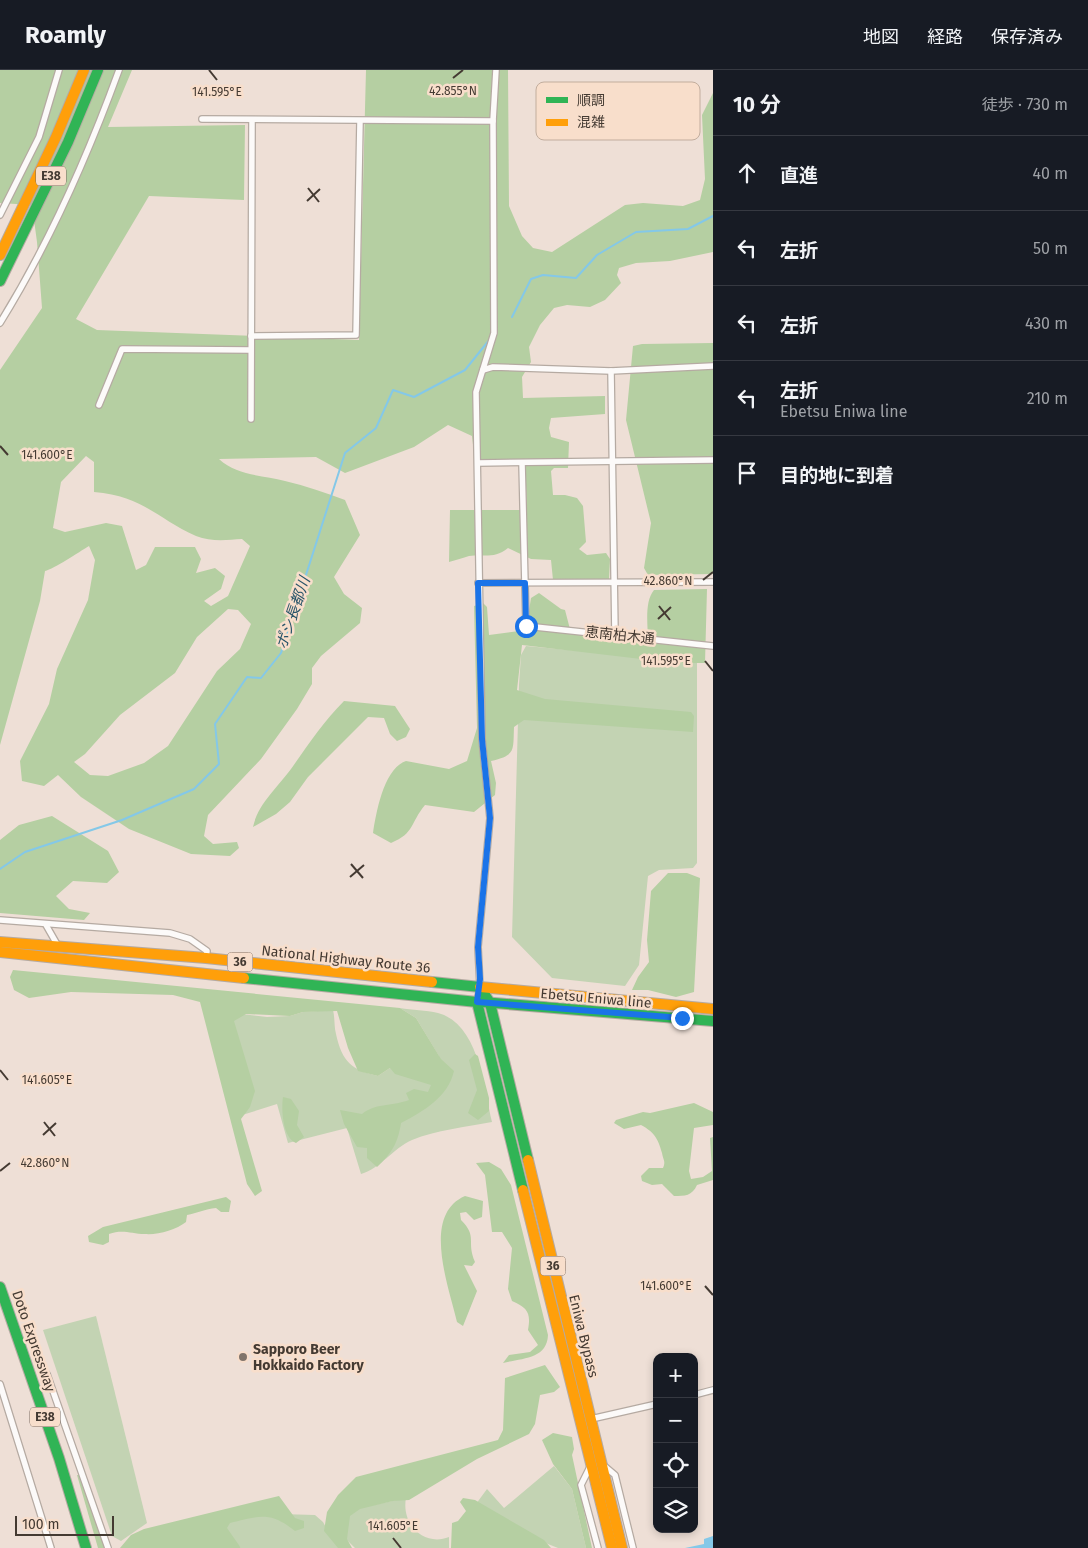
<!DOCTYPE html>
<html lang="ja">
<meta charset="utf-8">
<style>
body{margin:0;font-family:"Fira Sans","Noto Sans JP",sans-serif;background:#20242c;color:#f1f3f6}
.controls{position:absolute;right:15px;bottom:15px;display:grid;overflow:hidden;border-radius:10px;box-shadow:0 2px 8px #0003}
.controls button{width:45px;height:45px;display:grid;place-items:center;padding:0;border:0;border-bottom:1px solid #363941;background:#171b24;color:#f1f3f6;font:25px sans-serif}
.scale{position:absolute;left:15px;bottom:12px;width:99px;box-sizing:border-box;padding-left:5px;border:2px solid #443a32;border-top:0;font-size:14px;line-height:18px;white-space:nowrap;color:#443a32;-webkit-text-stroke:4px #f8decb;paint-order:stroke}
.stop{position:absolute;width:15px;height:15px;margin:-11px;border:4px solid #1a73e8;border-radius:50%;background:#fff}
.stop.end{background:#1a73e8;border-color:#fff;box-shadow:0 1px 5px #0008}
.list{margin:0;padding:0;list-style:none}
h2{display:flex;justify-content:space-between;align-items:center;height:65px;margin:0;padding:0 20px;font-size:21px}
h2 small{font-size:16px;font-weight:400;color:#9ea1a6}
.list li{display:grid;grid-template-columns:32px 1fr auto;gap:15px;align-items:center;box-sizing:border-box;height:75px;padding:0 20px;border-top:1px solid #363941}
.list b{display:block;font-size:19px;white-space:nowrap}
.list p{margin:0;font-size:16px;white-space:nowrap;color:#9ea1a6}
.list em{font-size:16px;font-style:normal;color:#9ea1a6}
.icon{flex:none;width:28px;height:28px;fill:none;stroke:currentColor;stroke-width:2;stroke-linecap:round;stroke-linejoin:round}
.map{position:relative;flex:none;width:713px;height:1478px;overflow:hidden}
header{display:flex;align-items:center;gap:30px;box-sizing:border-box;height:70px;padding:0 25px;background:#171b24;border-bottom:1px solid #363941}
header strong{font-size:24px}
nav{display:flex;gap:28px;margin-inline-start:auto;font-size:18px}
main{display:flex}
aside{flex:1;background:#171b24}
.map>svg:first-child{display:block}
</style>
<header>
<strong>Roamly</strong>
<nav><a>地図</a><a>経路</a><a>保存済み</a></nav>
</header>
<main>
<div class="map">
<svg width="713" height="1478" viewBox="0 0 713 1478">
<rect width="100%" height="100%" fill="#eedfd6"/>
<g fill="#c3d3b3">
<polygon points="526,576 697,592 697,793 693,798 659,800 648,806 639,895 625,916 552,908 512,867 519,615 521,585"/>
<path d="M 400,938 C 412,940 426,940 438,943 C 479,954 484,1018 492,1052 C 466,1057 436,1060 412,1070 C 392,1079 381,1098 361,1104 L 347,1058 L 288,1073 L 277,1034 L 239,1046 L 233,948 L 242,944 L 267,947 L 290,946 L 303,942 L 333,940 C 335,948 334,957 336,964 C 342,992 352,1000 378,1006 L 390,998 L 439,986 L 416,948 Z"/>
<polygon points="96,1246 147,1453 121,1471 112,1466 43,1260"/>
<polygon points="554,1396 572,1419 586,1478 558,1478 543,1472 476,1434 487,1419 504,1438"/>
<path d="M 406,1428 C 401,1454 424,1477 449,1467 L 449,1478 L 355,1478 L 344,1467 L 346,1444 L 355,1439 Z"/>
<polygon points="243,1443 315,1445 323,1452 329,1463 346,1478 241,1478 226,1462 225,1455"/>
</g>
<g fill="#b5cfa2" fill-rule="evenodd">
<path d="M 0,0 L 132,0 L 108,57 L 245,55 L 244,130 L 149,126 L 76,249 L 97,260 L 359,270 L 366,0 L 508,0 L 509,136 L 522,166 L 533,178 L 552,182 L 625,135 L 643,133 L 683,136 L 700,130 L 705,109 L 702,45 L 713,23 L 713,182 L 670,191 L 636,193 L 619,198 L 617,205 L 621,213 L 605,230 L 590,237 L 567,235 L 554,238 L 540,255 L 529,277 L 531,292 L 522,307 L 523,328 L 605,326 L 605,344 L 551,348 L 549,358 L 551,367 L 569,372 L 568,398 L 554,398 L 551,401 L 553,425 L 565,425 L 577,428 L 583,436 L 586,472 L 579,479 L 587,485 L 606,483 L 610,489 L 609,509 L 553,510 L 551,490 L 531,489 L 508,478 C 495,489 485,484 469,486 C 463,488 456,490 449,492 L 450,440 L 527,440 L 525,390 L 482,390 L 474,383 L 472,366 L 448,355 L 414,377 L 345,403 L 316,387 L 219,389 C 237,406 263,405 285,411 C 306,416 326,423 345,430 L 360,465 L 334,507 L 344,524 L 362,538 L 360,553 L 321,586 L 312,598 L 312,614 L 297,639 L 261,689 L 208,745 L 204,766 L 213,774 L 237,772 L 239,778 L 230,786 L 191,784 L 129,759 L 81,727 L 58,705 L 44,716 L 22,711 L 20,691 L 49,634 L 57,599 L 88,530 L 95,490 L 89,476 C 79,482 54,499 45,501 L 40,531 L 0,675 L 0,300 L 42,238 L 37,172 L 32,135 L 0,133 ZM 86,386 L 94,392 L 94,422 C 143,426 156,448 196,466 C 211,472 227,470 242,469 L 250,476 L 228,526 L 211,536 L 204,531 L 221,519 L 225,506 L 215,498 L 196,503 L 201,489 L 195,477 L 155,477 L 146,495 L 136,500 L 122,456 L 106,453 L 65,462 L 53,458 L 61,412 ZM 228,539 L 238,540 L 251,554 L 240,579 L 217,601 L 168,676 L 144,693 L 108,706 L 90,705 L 74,692 L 85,684 L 120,645 L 175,603 L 197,567 Z"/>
<polygon points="713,273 713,504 648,505 644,498 651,453 626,350 633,276 642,274"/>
<path d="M 707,519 L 705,593 L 675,593 L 522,575 L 517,620 L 545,629 L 691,642 L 694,646 L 693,662 L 524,650 L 514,657 C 513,681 516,685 491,691 L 496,713 L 495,725 L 474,742 L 425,735 C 410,753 415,763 391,773 L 373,763 C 376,743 384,698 406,691 L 449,699 L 467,691 L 477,658 L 474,536 L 483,533 L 487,537 L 489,565 L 526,560 L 531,528 L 539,523 L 561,539 L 565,540 L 571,563 L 648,571 C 648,556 644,532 654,520 Z"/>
<path d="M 344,631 L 395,636 L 410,659 L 406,667 L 397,671 L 390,664 L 384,648 L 368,647 L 308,707 L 290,732 L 276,744 L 253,757 C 258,734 277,718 291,699 C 308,675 323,652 344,631 Z"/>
<polygon points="52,746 108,781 119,802 107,813 73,811 56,826 69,839 90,843 84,850 0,843 0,770 19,755"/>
<polygon points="668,803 687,803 700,808 694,922 676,927 648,920 632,920 638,907 649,892 647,870 651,821"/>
<path d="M 13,900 L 400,938 L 416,948 L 441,989 L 454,1001 C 448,1027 424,1041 401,1053 C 398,1073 392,1083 377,1097 L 367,1088 L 367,1078 L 357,1077 L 344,1054 L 340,1040 L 362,1044 C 375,1033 394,1036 409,1030 L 406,1023 L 414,1019 L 428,1022 L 431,1015 L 395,1004 L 390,998 L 378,1006 L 358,1001 L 348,978 L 337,941 L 303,942 L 290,946 L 246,944 L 234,951 L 255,1021 L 250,1037 L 241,1049 L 262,1121 L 255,1126 L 247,1114 L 200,932 L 173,925 L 71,922 L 29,928 L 14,920 L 10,907 Z"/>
<polygon points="475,984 478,986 489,1028 489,1041 478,1050 468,1043 477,1020 469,990"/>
<path d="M 283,1027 L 291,1029 L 299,1041 L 297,1055 L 304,1067 L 296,1073 C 283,1068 281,1040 283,1027 Z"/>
<path d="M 694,1033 L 713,1042 L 713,1055 L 694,1058 L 689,1101 L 691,1109 L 703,1107 L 712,1101 L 710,1068 L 713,1067 L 713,1110 L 697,1115 C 692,1126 685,1126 674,1126 L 662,1114 L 652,1115 L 642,1111 L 641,1106 L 649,1098 L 663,1098 C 666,1091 663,1090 662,1083 C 658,1068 654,1062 641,1055 L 624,1059 L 614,1053 L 616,1050 L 643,1042 L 650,1043 Z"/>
<path d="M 489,1092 L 501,1099 L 511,1115 L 548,1265 C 547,1289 523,1288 503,1293 L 509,1285 L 530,1282 L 538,1275 L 528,1260 C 531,1243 528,1238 512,1231 L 508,1219 L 512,1178 L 502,1162 L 492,1162 L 485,1105 L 476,1093 Z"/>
<path d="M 465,1126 L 483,1131 L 482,1147 L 474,1150 L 466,1142 L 460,1143 L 461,1150 C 478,1167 466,1171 475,1192 L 472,1196 L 464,1195 L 477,1221 L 463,1256 L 457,1252 C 449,1217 421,1145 465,1126 Z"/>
<path d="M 226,1127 L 231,1131 L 229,1142 L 221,1142 L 216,1138 C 205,1139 197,1143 187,1145 L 186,1152 C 176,1160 158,1165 145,1164 C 131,1164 123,1159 109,1164 L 109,1172 L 103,1175 L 89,1172 L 88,1166 L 103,1157 Z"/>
<polygon points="545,1295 560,1317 554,1322 540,1325 535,1354 529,1364 477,1389 409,1430 393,1431 360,1439 350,1446 347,1469 352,1478 338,1478 324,1461 327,1442 338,1425 356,1407 498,1370 503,1360 505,1308"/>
<polygon points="553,1363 572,1367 574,1379 572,1385 592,1478 586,1478 572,1419 553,1394 542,1370"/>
<polygon points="77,1405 81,1405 108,1478 98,1478"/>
<path d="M 279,1426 L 295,1448 L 304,1451 L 304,1458 L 295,1461 C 270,1441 259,1446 230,1453 L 227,1458 L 241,1478 L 120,1478 L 131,1465 L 144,1459 Z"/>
<polygon points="463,1428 475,1430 544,1470 551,1478 451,1478 452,1453 458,1451 466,1441 460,1432"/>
</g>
<polygon fill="#84c8e8" points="713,1466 713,1478 685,1478 704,1474 704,1469"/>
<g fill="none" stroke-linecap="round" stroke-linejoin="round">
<g stroke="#84c8e8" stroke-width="2">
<polyline points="512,247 531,209 543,205 576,208 597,185 636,162 688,159 713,146"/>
<polyline points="0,799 25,782 122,750 194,719 219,694 215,654 247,607 261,608 281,583 345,383 376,358 393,320 414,327 465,300 490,269"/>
</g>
<g stroke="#b5aaa2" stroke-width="8">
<g id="street">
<polyline points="202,49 493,51"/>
<polyline points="0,145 39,67 59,0"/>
<path d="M 0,253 C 49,174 87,88 119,0"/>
<polyline points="251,266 356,265 360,51"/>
<polyline points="483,300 493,297 611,301 713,296"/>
<polyline points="611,301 615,564"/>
<polyline points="99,335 122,279 250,280"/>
<polyline points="251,349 252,50"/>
<polyline points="478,393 713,390"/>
<polyline points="522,393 526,556 713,576"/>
<polyline points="478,513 713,512"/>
<polyline points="0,850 170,863 190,869 207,881 206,888"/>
<polyline points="46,855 58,876"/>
<polyline points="477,932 480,917 478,877 490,748 482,669 476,322 494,263 493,51 496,0"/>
<polyline points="47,1304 108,1478"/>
<polyline points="0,1314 51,1478"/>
<polyline points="694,1325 713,1320"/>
<polyline points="591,1349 657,1334"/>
<polyline points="602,1394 615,1405 633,1478"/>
<polyline points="591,1395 581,1415 598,1478"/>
</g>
</g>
<g stroke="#b5aaa2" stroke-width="12">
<g id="fast">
<polyline points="0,211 68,72 98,0"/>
<polyline points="244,908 477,932 523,1120"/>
<polyline points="432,912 480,917 490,933 528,1090"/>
<polyline points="482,932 713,951"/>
<polyline points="0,1217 59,1388 86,1478"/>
</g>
</g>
<g stroke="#b5aaa2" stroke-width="12">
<g id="slow">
<polyline points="0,185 56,67 84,0"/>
<polyline points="0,872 206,888 432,912"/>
<polyline points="0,882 244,908"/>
<polyline points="480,917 713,939"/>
<polyline points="528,1090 622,1478"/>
<polyline points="523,1120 612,1478"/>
</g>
</g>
<use href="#street" stroke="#fcfaf9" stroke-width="5.5"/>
<use href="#fast" stroke="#30b455" stroke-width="10"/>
<use href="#slow" stroke="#ff9f0a" stroke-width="10"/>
</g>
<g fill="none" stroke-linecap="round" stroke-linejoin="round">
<polyline stroke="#1a73e8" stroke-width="6" points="526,556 525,513 478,513 482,669 490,748 478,877 480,909 477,932 682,948"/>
</g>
<path fill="none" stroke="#443a32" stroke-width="2" d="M 209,0 L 217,10M 453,8 L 463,0M 308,118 L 319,132M 307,131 L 320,119M 0,376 L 8,385M 703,510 L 713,502M 659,536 L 670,550M 658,549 L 671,537M 705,591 L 713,601M 351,794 L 363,808M 350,807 L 364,795M 0,1000 L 8,1010M 44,1052 L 55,1066M 43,1065 L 56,1053M 0,1101 L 10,1093M 705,1216 L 713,1225M 393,1468 L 401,1478"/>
<circle fill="#80746b" stroke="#f8decb" stroke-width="2" cx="243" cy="1287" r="5"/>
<g text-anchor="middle" stroke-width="5" stroke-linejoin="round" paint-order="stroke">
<g fill="#f8decb" stroke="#7a6b60" stroke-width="1">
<rect x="36" y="96.5" width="30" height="19" rx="4"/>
<rect x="227.5" y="882.5" width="25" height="19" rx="4"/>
<rect x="540.5" y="1186.5" width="25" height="19" rx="4"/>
<rect x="30" y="1337.5" width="30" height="19" rx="4"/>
</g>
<g font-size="12" font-weight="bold" fill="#443a32">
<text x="51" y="110">E38</text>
<text x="240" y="896">36</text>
<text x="553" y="1200">36</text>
<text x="45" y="1351">E38</text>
</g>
<g font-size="14" fill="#443a32" stroke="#f8decb">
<text transform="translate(620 565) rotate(6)" y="5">恵南柏木通</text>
<text transform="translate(346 889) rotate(6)" y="5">National Highway Route 36</text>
<text transform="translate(596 928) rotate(5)" y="5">Ebetsu Eniwa line</text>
<text transform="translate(584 1266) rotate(76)" y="5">Eniwa Bypass</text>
<text transform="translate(34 1271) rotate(71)" y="5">Doto Expressway</text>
</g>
<g font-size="14" font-weight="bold" fill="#443a32" stroke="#f8decb" text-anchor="start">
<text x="253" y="1284">Sapporo Beer<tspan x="253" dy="16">Hokkaido Factory</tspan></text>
</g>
<g font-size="15" font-style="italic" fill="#2a556a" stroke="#f8decb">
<text transform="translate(293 543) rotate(-71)" y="5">ポシ長都川</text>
</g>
</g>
<rect x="536" y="12" width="164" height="58" rx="8" fill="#f8decb" stroke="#c2ad9d" stroke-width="1"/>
<rect x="546" y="27" width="22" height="6" fill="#30b455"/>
<rect x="546" y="49" width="22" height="7" fill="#ff9f0a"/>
<g font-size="14" fill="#443a32">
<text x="577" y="35">順調</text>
<text x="577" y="57">混雑</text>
</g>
<g font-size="12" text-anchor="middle" fill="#443a32" stroke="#f8decb" stroke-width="5" stroke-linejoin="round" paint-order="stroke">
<text x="453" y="25">42.855°N</text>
<text x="217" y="26">141.595°E</text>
<text x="47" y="389">141.600°E</text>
<text x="668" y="515">42.860°N</text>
<text x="666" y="595">141.595°E</text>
<text x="47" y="1014">141.605°E</text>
<text x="45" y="1097">42.860°N</text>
<text x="666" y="1220">141.600°E</text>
<text x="393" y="1460">141.605°E</text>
</g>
</svg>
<div class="controls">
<button>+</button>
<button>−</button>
<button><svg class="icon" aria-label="locate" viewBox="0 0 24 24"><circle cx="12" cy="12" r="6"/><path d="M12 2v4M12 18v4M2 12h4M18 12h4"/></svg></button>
<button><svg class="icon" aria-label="layers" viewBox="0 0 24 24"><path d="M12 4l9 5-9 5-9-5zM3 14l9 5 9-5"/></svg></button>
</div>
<div class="scale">100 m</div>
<div class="stop" style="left:526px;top:556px"></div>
<div class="stop end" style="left:682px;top:948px"></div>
</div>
<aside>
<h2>10 分<small>徒歩 · 730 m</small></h2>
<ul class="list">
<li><svg class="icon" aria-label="ahead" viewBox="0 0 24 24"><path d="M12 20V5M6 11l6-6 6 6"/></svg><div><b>直進</b></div><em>40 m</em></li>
<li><svg class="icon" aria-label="left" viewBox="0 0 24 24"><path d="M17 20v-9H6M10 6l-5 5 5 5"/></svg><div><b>左折</b></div><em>50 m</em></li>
<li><svg class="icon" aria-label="left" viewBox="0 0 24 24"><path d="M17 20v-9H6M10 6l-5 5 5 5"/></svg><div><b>左折</b></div><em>430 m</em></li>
<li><svg class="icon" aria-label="left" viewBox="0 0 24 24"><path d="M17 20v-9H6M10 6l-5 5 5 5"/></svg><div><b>左折</b><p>Ebetsu Eniwa line</p></div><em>210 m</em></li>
<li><svg class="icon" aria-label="arrive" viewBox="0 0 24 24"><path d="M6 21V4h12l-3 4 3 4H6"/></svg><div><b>目的地に到着</b></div></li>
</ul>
</aside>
</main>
